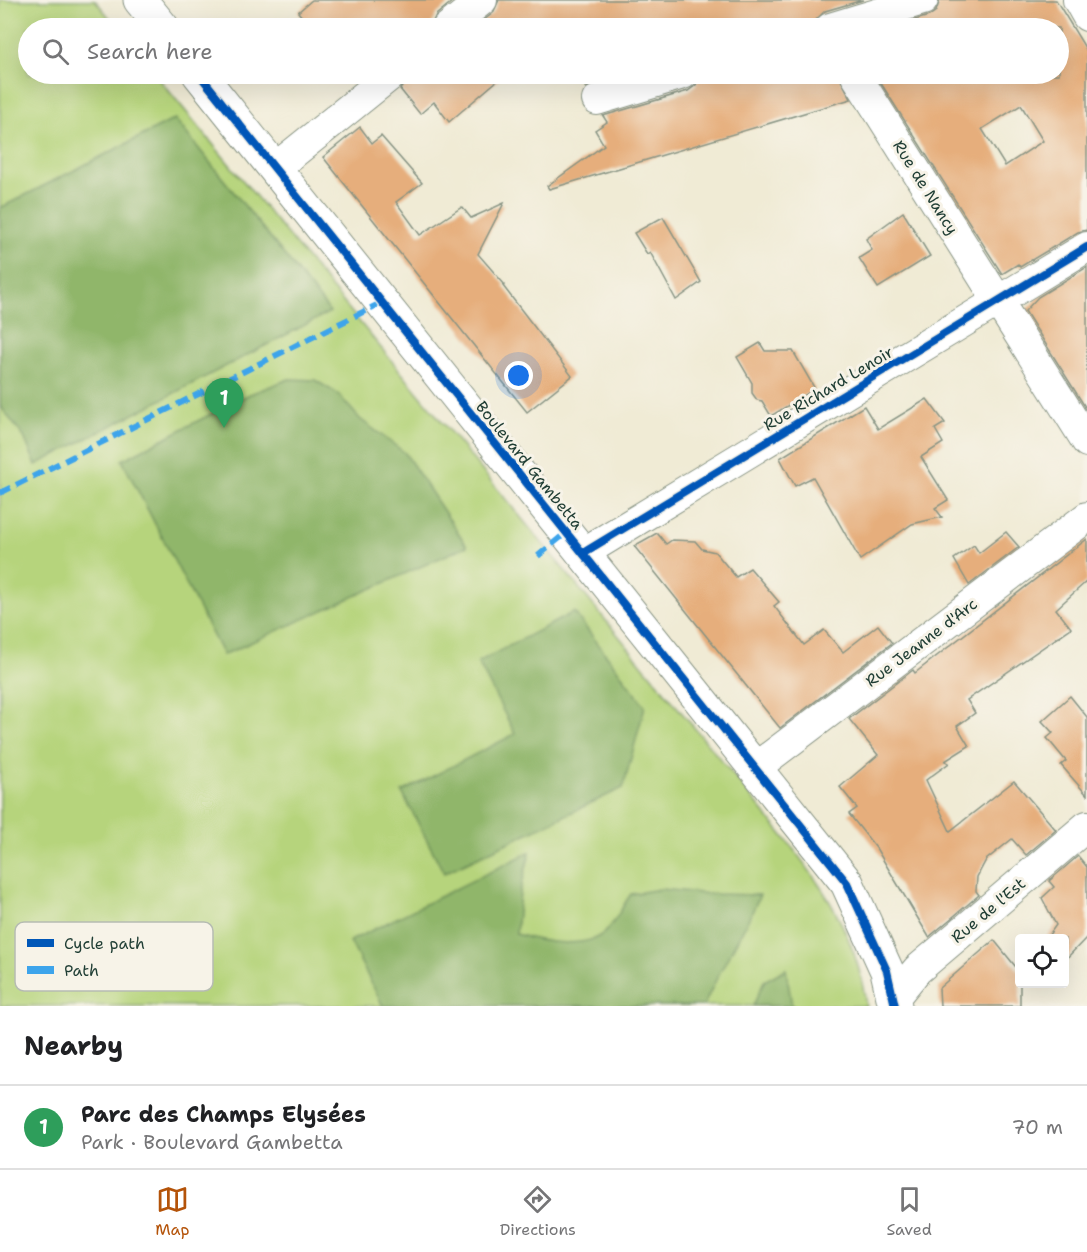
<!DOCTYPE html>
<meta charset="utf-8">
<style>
body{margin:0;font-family:"Shantell Sans",sans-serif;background:#f2f2f2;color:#202124}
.controls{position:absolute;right:18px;bottom:18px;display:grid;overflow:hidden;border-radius:6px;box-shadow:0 6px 24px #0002}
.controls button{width:54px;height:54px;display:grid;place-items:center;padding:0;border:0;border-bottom:2px solid #e0e0e0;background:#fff;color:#202124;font:30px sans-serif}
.you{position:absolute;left:519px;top:376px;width:21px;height:21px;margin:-15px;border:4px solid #fff;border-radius:50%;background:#1a73e8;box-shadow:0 0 0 9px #1a73e833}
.badge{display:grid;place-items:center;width:39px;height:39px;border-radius:50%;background:#b45309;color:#fff;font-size:20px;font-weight:700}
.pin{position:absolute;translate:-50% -50px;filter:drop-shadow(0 2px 3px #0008)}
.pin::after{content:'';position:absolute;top:32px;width:21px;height:18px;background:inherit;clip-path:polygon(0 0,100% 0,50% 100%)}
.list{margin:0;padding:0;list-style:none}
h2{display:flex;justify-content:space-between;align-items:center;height:78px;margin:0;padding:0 24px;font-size:26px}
h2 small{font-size:20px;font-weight:400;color:#757577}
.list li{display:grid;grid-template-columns:39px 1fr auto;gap:18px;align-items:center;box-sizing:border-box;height:84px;padding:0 24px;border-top:2px solid #e0e0e0}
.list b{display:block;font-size:22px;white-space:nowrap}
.list p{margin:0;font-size:20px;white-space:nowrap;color:#757577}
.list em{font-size:20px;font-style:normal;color:#757577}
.icon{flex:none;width:33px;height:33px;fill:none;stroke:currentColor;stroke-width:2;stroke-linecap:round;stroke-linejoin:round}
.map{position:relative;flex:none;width:1087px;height:1006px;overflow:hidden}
.search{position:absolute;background:#fff;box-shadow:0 6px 24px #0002;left:18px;right:18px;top:18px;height:66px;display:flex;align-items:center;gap:15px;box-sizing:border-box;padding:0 21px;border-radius:33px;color:#757577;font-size:22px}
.sheet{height:162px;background:#fff}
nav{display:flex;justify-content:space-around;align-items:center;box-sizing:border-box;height:84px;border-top:2px solid #e0e0e0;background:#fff;font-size:16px;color:#757577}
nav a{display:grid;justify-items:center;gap:3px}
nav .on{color:#b45309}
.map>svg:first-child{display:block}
</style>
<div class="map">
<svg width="1087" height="1006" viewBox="0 0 1087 1006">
<rect width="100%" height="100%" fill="#f7f3e8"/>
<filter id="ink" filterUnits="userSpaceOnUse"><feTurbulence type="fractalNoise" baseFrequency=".0167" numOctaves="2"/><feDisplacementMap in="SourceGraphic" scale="12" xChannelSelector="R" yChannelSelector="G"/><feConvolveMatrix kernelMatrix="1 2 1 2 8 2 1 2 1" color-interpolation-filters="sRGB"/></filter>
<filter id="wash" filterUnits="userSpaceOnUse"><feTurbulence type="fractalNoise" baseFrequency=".008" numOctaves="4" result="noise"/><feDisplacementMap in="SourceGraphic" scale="24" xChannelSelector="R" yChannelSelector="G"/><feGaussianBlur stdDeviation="1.35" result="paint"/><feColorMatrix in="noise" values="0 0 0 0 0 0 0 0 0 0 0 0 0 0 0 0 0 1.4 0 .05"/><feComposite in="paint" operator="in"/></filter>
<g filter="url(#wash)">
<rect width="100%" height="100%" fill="#f0ebd5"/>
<path fill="#b6d47b" stroke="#6a8858" stroke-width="1.5" d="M 0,0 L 95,0 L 118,28 L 28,28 L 28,74 L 155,74 L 740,783 C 795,852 856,914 866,1006 L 0,1006 Z"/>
<g fill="#90b66b" stroke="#587a50" stroke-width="1.5">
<polygon points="175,119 330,312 36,465 24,437 0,406 0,208"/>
<polygon points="289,379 315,380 338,394 360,419 405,453 467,546 223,655 122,460 250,394"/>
<polygon points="574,612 645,706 623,788 444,873 402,792 515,734 478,662"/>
<path d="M 530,852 L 520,892 L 516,934 C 540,942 589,951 608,929 C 617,919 623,905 631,894 L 660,889 L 711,894 L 760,895 C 743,934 720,967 704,1006 L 383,1006 L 350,941 Z"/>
<polygon points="786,969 792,1006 753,1006 764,981"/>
</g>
<g id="blocks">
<g fill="#e6ae7b" fill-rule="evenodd">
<polygon points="312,0 454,0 436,15 430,28 311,28 298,12"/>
<polygon points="499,0 863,0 825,11 815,21 790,28 474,28 493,13"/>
<path d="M 940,0 L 1056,0 L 1087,51 L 1087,230 L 1078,232 L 1020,267 L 1018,264 L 1002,274 L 875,74 L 1059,74 L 1059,28 L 888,28 L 929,16 L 936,11 ZM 1021,105 L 1043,141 L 1005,166 L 982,129 Z"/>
<polygon points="409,74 505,74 449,122 434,102 420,114 400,89 408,81"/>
<polygon points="578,74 625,74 586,87"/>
<polygon points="700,74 838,74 851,99 549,189 547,186 604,145 595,130 607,122 603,116 688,91 696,85"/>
<polygon points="360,127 372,143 381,136 422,183 396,202 420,235 462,207 471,218 504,203 478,254 505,285 503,286 572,376 527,412 323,157"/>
<polygon points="903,212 930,256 878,288 859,258 872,250 866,239"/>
<polygon points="663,217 701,282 676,300 650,252 647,254 634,233"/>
<polygon points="1087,267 1087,410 1025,311 1038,297"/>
<polygon points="760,343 765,351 793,351 815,389 771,416 762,401 757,400 752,393 752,383 737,357"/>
<polygon points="927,399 945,423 935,429 943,443 921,457 948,500 935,508 942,517 912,524 860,560 813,477 795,486 780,458 864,406 878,429"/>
<polygon points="1006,532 1019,547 969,585 954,559 974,545 979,553"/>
<polygon points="657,533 666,544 672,540 695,541 702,549 715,552 736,577 750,568 779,602 774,606 804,645 824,630 843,652 878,625 892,643 780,728 634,546"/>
<polygon points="1087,539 1087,581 1056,609 1071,628 967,700 975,713 957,726 969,746 945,761 949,763 926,780 950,831 1014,781 1056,830 1026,855 1012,839 986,860 977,877 976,891 979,895 929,937 876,848 849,814 857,808 840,787 878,755 849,719 913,670 915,673"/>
<polygon points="1070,696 1087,717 1087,795 1061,765 1066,761 1047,738 1053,733 1042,721"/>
<polygon points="1078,856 1087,867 1087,937 1065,960 1065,939 1046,939 1056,925 1042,898 1054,887 1049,881"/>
<polygon points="994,940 1020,972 1020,1006 940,1006 939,988"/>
</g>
</g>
</g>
<g filter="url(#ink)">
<use href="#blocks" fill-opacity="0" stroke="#889484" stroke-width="1.5"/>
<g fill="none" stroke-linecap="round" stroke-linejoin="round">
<g stroke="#889484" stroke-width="32">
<g id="minor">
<polyline points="1078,0 1087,16"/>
<polyline points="447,28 482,0"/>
<polyline points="830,28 923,0"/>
<polyline points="855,74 1087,442"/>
<polyline points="597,100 683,74"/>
<polyline points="275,168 392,74"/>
<polyline points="583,553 1087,247"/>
<polyline points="755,768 1087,517"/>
<polyline points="894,998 917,970 1087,826"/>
</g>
</g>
<g stroke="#889484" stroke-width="35">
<g id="secondary">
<polyline points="140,0 163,28"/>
<polyline points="199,74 847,883 887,971 895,1006"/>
</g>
</g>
<use href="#minor" stroke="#fff" stroke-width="30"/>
<use href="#secondary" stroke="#fff" stroke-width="33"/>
<g stroke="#3da4eb" stroke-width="6" stroke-dasharray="12 6" stroke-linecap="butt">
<polyline points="0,493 383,302"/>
<polyline points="538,556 567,532"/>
</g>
<g stroke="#f7f3e8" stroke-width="11">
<g id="cycleway">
<polyline points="199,74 847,883 887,971 895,1006"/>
<polyline points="583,553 1087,247"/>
</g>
</g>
<use href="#cycleway" stroke="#0057b8" stroke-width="8"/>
</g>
</g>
<g text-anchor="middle" stroke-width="6" stroke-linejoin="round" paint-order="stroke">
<g font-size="16" fill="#1f3d34" stroke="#f7f3e8">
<text transform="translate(926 187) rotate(58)" y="6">Rue de Nancy</text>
<text transform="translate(828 388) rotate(-31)" y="6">Rue Richard Lenoir</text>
<text transform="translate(530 465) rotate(51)" y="6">Boulevard Gambetta</text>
<text transform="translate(921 642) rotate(-37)" y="6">Rue Jeanne d'Arc</text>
<text transform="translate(988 910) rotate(-40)" y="6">Rue de l'Est</text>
</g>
</g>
<rect x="15" y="922" width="198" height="69" rx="9" fill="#f7f3e8" stroke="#b6bcb2" stroke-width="1.5"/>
<rect x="27" y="939" width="27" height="8" fill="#0057b8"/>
<rect x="27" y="966" width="27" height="8" fill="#3da4eb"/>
<g font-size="16" fill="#1f3d34">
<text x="64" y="949">Cycle path</text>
<text x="64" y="976">Path</text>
</g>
</svg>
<div class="controls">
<button><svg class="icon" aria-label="locate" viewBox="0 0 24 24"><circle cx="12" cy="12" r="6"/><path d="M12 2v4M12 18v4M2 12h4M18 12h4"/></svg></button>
</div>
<div class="you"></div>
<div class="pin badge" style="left:224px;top:428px;background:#2e9e5b">1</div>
<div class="search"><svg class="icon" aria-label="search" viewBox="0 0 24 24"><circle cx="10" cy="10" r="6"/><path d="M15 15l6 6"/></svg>Search here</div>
</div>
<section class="sheet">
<h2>Nearby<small></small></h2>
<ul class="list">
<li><span class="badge" style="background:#2e9e5b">1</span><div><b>Parc des Champs Elysées</b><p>Park · Boulevard Gambetta</p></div><em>70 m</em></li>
</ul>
</section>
<nav>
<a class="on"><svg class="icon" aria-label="map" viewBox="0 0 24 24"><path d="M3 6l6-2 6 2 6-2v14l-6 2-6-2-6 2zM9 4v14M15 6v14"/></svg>Map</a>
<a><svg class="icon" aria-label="directions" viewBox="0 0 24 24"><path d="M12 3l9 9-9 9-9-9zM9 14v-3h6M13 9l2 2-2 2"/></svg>Directions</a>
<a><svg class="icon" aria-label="saved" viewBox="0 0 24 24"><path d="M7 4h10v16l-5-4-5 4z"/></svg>Saved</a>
</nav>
